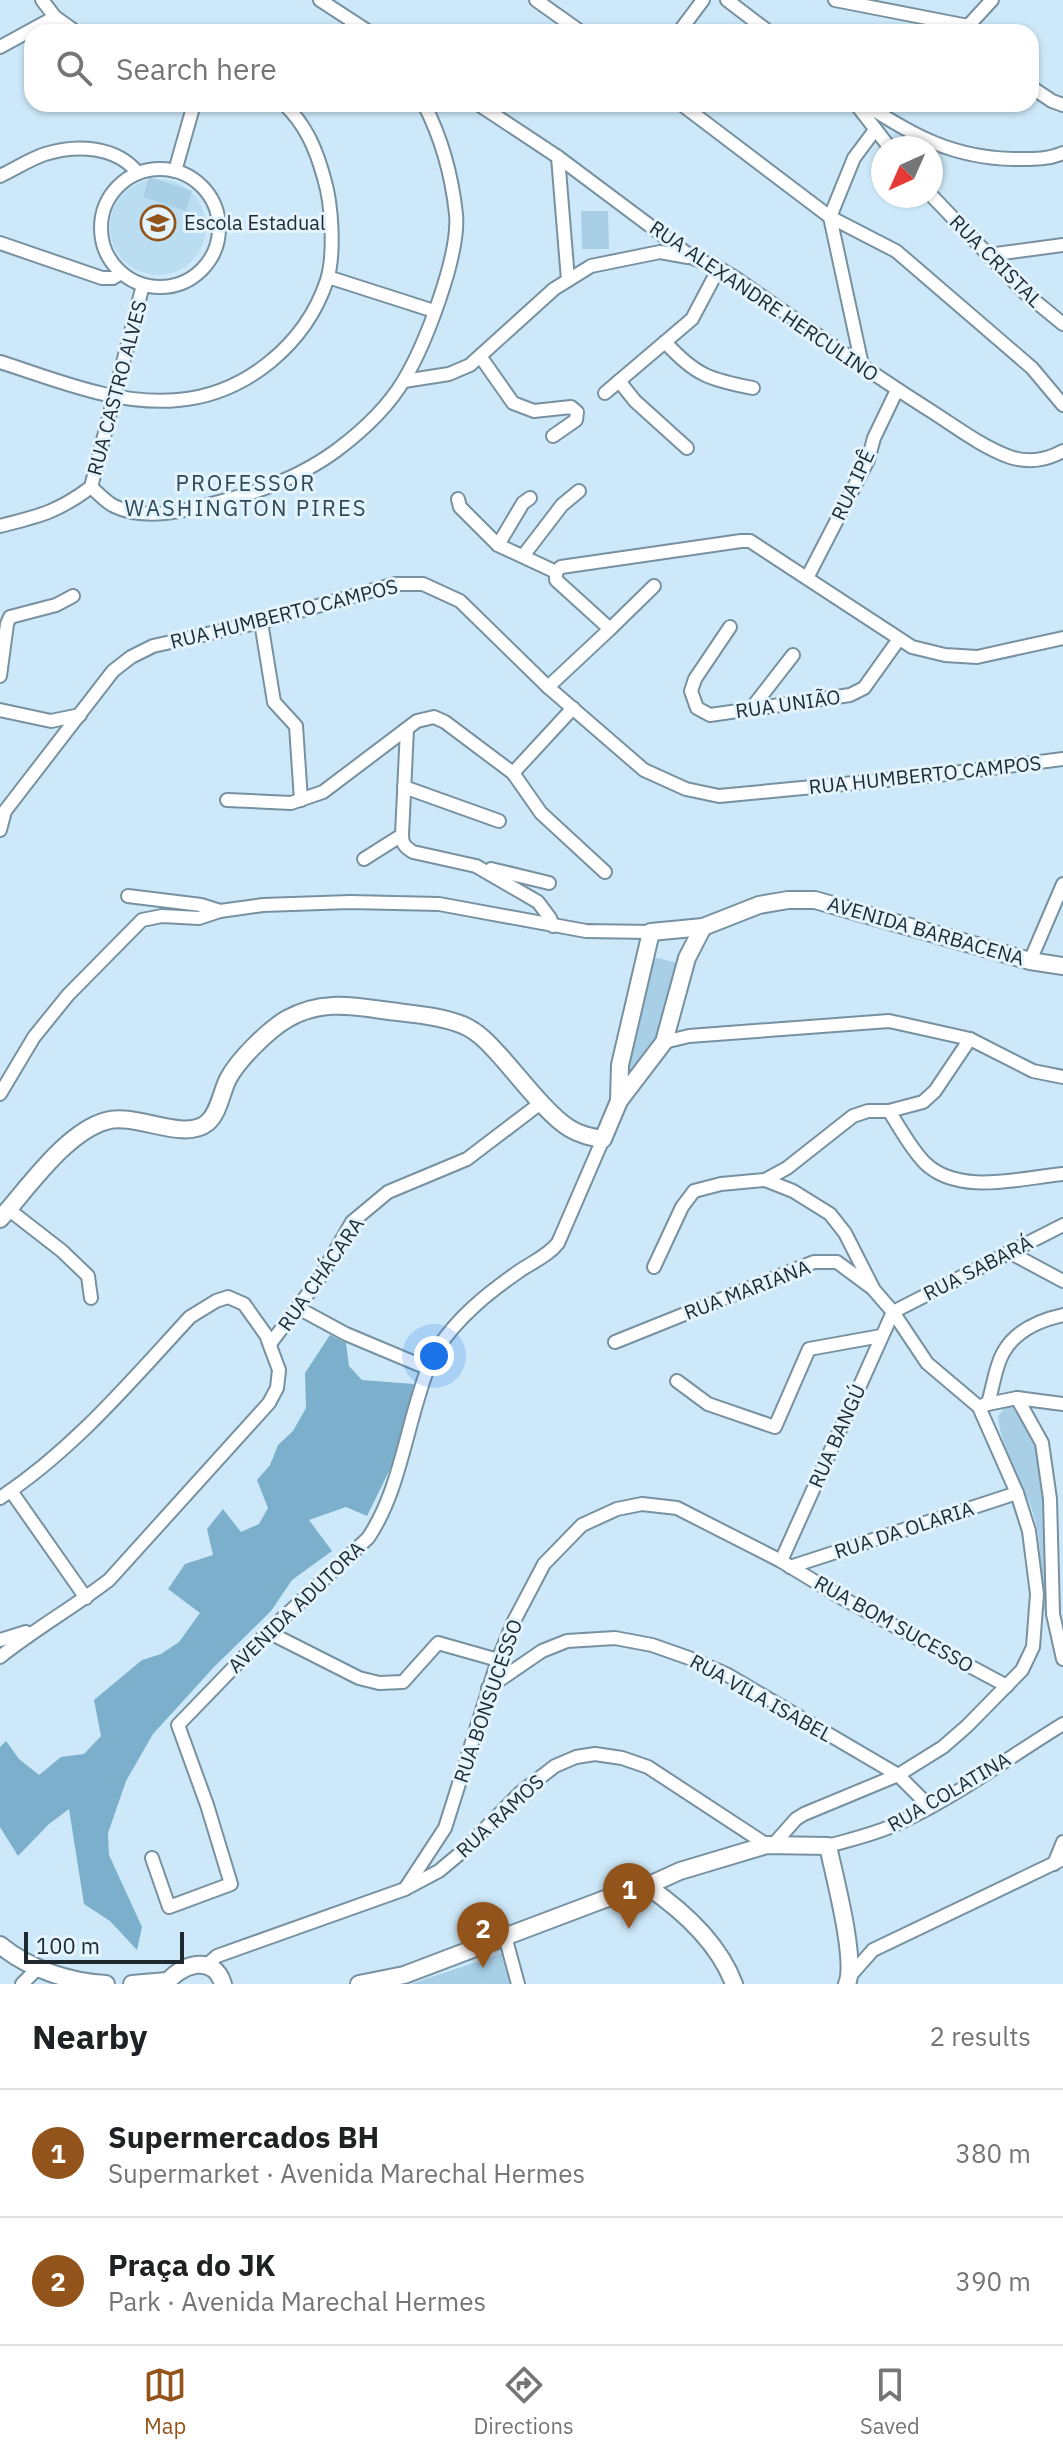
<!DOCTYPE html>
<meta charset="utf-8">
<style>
body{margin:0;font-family:"IBM Plex Sans",sans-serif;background:#f2f2f2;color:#202124}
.compass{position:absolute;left:871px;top:136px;width:72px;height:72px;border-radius:50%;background:#fff;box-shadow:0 2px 6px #0004;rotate:225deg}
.scale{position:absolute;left:24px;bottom:20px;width:160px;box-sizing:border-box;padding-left:8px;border:4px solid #1e292f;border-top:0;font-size:22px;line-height:28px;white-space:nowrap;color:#1e292f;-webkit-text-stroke:6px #e3f4fe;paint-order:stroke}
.you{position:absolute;left:434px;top:1356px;width:28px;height:28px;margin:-20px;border:6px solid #fff;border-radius:50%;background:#1a73e8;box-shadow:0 0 0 12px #1a73e833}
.badge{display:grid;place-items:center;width:52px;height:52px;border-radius:50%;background:#93541c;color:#fff;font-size:26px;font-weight:700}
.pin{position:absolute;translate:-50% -66px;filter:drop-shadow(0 2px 4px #0008)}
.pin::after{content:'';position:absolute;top:42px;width:28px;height:24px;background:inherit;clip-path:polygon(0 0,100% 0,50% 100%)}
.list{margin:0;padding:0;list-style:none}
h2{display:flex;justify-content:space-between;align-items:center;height:104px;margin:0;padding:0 32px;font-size:34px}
h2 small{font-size:26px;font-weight:400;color:#757577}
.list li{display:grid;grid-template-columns:52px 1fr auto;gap:24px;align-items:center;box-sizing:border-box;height:128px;padding:0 32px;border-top:2px solid #e0e0e0}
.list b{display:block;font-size:30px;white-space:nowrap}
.list p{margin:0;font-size:26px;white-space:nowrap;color:#757577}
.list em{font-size:26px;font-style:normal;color:#757577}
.icon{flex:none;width:44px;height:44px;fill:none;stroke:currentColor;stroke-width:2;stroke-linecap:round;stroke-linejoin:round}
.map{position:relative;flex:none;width:1063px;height:1984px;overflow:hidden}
.search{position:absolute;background:#fff;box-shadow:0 2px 6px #0004;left:24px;right:24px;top:24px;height:88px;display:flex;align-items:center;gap:20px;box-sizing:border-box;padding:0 28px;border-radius:24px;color:#757577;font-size:30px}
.sheet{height:360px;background:#fff}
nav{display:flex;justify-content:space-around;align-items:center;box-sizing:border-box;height:112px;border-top:2px solid #e0e0e0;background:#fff;font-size:22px;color:#757577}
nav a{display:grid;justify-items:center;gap:4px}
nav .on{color:#93541c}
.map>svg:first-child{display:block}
</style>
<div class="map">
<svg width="1063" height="1984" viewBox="0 0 1063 1984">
<rect width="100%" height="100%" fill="#cde9f9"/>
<circle fill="#bbddf2" cx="158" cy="227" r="48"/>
<g fill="#a8cfe6">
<polygon points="149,177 192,191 186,211 143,197"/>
<polygon points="581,211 608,211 609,249 582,249"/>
<polygon points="653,957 678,963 661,1040 629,1080 627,1070"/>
<path d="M 1011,1405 C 1057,1433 1048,1561 1048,1609 L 1039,1611 C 1040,1579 1043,1546 1034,1516 C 1024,1482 1001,1451 998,1416 L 1004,1409 Z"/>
<polygon points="506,1952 509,1984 411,1984"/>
</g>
<polygon fill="#7bafcc" points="330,1335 346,1343 349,1366 362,1380 414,1384 391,1467 367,1516 346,1507 309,1520 332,1551 292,1580 271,1611 214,1667 153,1734 126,1781 108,1833 109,1855 142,1927 137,1950 110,1921 84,1904 69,1809 49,1824 18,1856 0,1827 0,1747 6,1741 19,1759 39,1775 61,1757 84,1754 101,1736 94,1700 142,1660 161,1654 179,1642 200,1613 168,1589 185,1564 213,1555 207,1529 223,1509 241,1532 259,1524 268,1508 257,1480 270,1465 278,1445 293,1431 306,1408 305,1373"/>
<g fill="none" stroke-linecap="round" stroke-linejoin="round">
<g stroke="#7791a0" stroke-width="16">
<g id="minor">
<polyline points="42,0 55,17 76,32"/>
<polyline points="320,0 369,32"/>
<polyline points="536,0 581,32"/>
<polyline points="727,0 769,32"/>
<polyline points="835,0 968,26 974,32"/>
<polyline points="968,26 992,0"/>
<polyline points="679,32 703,0"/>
<polyline points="0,47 55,17"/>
<polyline points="1031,87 1052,101 1063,105"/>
<path d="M 478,104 L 558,157 L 693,258 L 719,268 L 734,277 C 799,322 864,369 931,411 C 956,427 982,447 1010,457 C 1028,463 1047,460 1063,451"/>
<polyline points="681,104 830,217 896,251 1032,368 1063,405"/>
<polyline points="856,104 890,148"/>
<path d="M 865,104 C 913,136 954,158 1014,159 C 1031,159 1047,160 1063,153"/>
<polyline points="558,157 568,280"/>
<circle cx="160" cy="228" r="59"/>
<polyline points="175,171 194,104"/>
<path d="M 0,176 C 15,169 30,159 45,154 C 77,144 116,146 138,173"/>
<polyline points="931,195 1024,292 1063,324"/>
<polyline points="0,243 102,278 113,278 121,273"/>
<polyline points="988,255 1063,245"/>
<polyline points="328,277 434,311"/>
<path d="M 665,342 C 695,375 710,380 753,388"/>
<polyline points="480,356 513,403 534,411 571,407 577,412 576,420 553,436"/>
<path d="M 0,362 C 57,380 117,406 178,400 C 246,394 306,344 327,280 C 335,254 332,204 324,178 C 316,149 306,125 284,104"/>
<polyline points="862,365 830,217 854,158 875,130"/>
<polyline points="404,381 449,374 470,365 554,289 591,266 660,252 688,257"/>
<polyline points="619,381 635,401 687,448"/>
<polyline points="605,393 692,319 719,268"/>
<path d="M 91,487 C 98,493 106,502 114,506 C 145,521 184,511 215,503 C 257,493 302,476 337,450 C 361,432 388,407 404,380 C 425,345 460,255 456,214 C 452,177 441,137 424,104"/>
<polyline points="458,499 460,507 498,545 556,572"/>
<path d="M 0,526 C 39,516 58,512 91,487 L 143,285"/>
<polyline points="498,545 523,503 530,498"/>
<polyline points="523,556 562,505 579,491"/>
<polyline points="807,578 868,460 874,438 897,390"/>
<polyline points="261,622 274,702 296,726 301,800"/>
<polyline points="730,627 695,679 691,691 697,708 710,715 850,695 864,688 899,639"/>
<polyline points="610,629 654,586"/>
<polyline points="0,676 7,624 10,617 56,605 73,596"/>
<polyline points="548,687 610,629 556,580 556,572 561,567 741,541 750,541 912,647 945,655 977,657 1063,638"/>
<polyline points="751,709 793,655"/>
<polyline points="0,710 51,721 80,715"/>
<path d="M 407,729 L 402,835 C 402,844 405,847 413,852 L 476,866 L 538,902 L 550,918 L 553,926"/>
<polyline points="513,773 573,708"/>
<polyline points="404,787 499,821"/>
<polyline points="227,800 291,803 323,792 417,721 434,717 445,722 513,773 541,813 605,872"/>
<polyline points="0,830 5,811 113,671 131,657 153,646 261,622 395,584 423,584 460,601 548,687 644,770 686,789 719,796 938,775 1063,759"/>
<polyline points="364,859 402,835"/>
<polyline points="491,869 549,883"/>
<polyline points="128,896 201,905 220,911"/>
<polyline points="1030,961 1063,884"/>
<polyline points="664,1042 689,1036 889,1021 970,1039 1033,1071 1063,1077"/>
<polyline points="0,1094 34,1037 68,995 142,920 162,916 199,918 220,911 263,905 350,902 439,904 586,931 651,932"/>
<path d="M 889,1111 C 900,1128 911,1149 925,1163 C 959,1196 1020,1178 1063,1174"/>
<polyline points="765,1180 793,1191 830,1214 845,1233 874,1290 893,1312 927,1363 979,1407 1017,1493 1029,1531 1037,1594 1033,1647 1022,1670 967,1726 943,1747 898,1775 804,1814 796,1819 773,1845"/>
<polyline points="8,1209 62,1251 88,1276 91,1298"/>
<polyline points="1009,1252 1063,1281"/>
<polyline points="654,1267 682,1207 694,1191 721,1184 765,1180 787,1168 853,1116 868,1111 889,1111 923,1102 935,1091 970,1039"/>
<polyline points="298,1308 346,1334 427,1368"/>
<polyline points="893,1312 1063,1225"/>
<polyline points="615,1342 814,1262 837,1262 872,1288"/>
<polyline points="270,1344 319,1279 352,1222 388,1192 467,1159 542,1102"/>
<polyline points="677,1381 708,1404 775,1427 809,1349 881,1336"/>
<polyline points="1017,1398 1042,1443 1050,1499 1053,1614 1063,1659"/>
<path d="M 988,1403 C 993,1388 995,1367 1003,1353 C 1015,1331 1040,1320 1063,1315"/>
<polyline points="983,1405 1017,1398 1063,1404"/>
<polyline points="11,1491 86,1598"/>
<path d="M 0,1498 C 74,1449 130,1382 190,1317 L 216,1301 L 228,1297 L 244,1304 L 266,1335 L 279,1370 L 277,1388 L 269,1403 L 109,1580 C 74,1607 35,1629 0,1657"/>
<polyline points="781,1561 893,1312"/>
<polyline points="790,1567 1017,1493"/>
<polyline points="268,1632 359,1678 379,1683 403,1682 438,1643 498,1660"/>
<polyline points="0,1640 26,1632"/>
<polyline points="488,1688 542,1651 567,1641 615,1638 652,1645 689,1658 726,1674 898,1775 930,1807"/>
<path d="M 828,1846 C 852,1839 876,1834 899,1823 C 956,1797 1009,1757 1063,1724"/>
<path d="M 152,1858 L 169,1907 L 231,1884 L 207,1805 L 178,1725 L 268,1632 L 368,1538 C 394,1500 403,1449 416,1405 C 422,1385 427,1366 438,1348 C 458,1317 488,1293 518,1272 C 532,1262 548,1256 558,1243 L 603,1139"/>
<polyline points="1054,1864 1063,1842"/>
<polyline points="405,1889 445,1828 498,1660 513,1623 544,1564 582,1525 617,1509 642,1504 677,1508 781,1561 842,1598 1007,1686"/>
<polyline points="505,1936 518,1984"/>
<polyline points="208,1964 217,1956 405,1889 439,1871 464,1850 520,1793 555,1766 576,1757 595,1754 622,1758 648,1767 767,1845"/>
<polyline points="849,1977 873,1950 1063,1859"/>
<polyline points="22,1984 38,1968"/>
</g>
</g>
<g stroke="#7791a0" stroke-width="20">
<g id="tertiary">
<polyline points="619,1101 620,1065 651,932 703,927 759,905 788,900 815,900 1030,961 1063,966"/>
<path d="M 0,1219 C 28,1188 66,1132 106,1121 C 135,1112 183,1142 207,1123 C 219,1113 221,1093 228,1079 C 238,1060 268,1030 287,1019 C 318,1001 348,1005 382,1010 C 409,1014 440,1015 465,1026 C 480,1033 491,1046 502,1058 C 519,1077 548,1115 569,1128 C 580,1135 591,1137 603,1139 L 619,1101 L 664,1042 L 687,958 L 703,927"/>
<path d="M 647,1886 C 682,1910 719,1944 734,1984"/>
<path d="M 0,1945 C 29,1969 69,1982 106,1984"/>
<polyline points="132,1984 167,1981"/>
<path d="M 166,1984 C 180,1964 214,1953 223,1984"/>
<path d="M 359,1984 L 404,1975 L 605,1899 L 647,1886 L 680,1871 L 767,1845 L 828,1846 C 834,1875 857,1960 847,1984"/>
</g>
</g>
<use href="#minor" stroke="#fff" stroke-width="12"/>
<use href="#tertiary" stroke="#fff" stroke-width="16"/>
</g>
<defs>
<g id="school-ring" transform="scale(1.8)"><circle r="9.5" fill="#e3f4fe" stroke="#93541c" stroke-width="1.5"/><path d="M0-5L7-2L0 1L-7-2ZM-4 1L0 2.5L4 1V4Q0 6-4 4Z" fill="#93541c"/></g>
</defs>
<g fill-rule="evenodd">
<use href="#school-ring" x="158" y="223"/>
</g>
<g text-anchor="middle" stroke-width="6" stroke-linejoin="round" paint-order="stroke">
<g font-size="20" fill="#1e292f" stroke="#e3f4fe" text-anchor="start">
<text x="184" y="230">Escola Estadual</text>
</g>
<g font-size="20" fill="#1e292f" stroke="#e3f4fe">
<text transform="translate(996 261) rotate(45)" y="7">RUA CRISTAL</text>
<text transform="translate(764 301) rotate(34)" y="7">RUA ALEXANDRE HERCULINO</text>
<text transform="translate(117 388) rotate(-75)" y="7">RUA CASTRO ALVES</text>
<text transform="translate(853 485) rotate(-65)" y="7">RUA IPÊ</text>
<text transform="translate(284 614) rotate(-14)" y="7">RUA HUMBERTO CAMPOS</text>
<text transform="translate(788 704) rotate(-8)" y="7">RUA UNIÃO</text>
<text transform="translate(925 775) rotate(-6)" y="7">RUA HUMBERTO CAMPOS</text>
<text transform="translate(926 931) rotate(16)" y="7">AVENIDA BARBACENA</text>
<text transform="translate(978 1268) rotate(-27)" y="7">RUA SABARÁ</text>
<text transform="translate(321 1274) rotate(-55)" y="7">RUA CHÁCARA</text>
<text transform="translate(747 1290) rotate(-21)" y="7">RUA MARIANA</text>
<text transform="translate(837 1436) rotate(-66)" y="7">RUA BANGÚ</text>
<text transform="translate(904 1530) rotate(-18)" y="7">RUA DA OLARIA</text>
<text transform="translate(296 1607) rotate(-44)" y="7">AVENIDA ADUTORA</text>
<text transform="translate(894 1624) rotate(29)" y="7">RUA BOM SUCESSO</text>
<text transform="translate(761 1698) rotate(29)" y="7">RUA VILA ISABEL</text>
<text transform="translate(488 1701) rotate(-71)" y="7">RUA BONSUCESSO</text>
<text transform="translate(949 1792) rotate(-30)" y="7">RUA COLATINA</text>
<text transform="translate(500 1816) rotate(-43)" y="7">RUA RAMOS</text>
</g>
<g font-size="22" letter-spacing="2" fill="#314856" stroke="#e3f4fe">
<text x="246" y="491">PROFESSOR<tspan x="246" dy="25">WASHINGTON PIRES</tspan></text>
</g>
</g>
</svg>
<svg class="compass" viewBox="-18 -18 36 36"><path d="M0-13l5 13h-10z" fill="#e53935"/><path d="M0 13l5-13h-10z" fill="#757577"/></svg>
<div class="scale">100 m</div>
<div class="you"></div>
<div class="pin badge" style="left:629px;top:1929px">1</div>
<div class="pin badge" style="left:483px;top:1968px">2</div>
<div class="search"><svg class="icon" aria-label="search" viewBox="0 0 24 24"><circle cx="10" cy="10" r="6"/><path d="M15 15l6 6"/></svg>Search here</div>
</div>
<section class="sheet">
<h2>Nearby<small>2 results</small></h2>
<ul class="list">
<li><span class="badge">1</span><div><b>Supermercados BH</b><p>Supermarket · Avenida Marechal Hermes</p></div><em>380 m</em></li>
<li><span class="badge">2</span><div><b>Praça do JK</b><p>Park · Avenida Marechal Hermes</p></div><em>390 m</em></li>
</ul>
</section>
<nav>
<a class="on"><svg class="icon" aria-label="map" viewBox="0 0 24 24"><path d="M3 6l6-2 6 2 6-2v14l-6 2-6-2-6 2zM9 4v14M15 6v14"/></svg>Map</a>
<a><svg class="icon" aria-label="directions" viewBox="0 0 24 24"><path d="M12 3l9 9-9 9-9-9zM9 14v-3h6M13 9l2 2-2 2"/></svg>Directions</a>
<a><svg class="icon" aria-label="saved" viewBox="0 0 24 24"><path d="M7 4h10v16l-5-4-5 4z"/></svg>Saved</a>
</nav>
